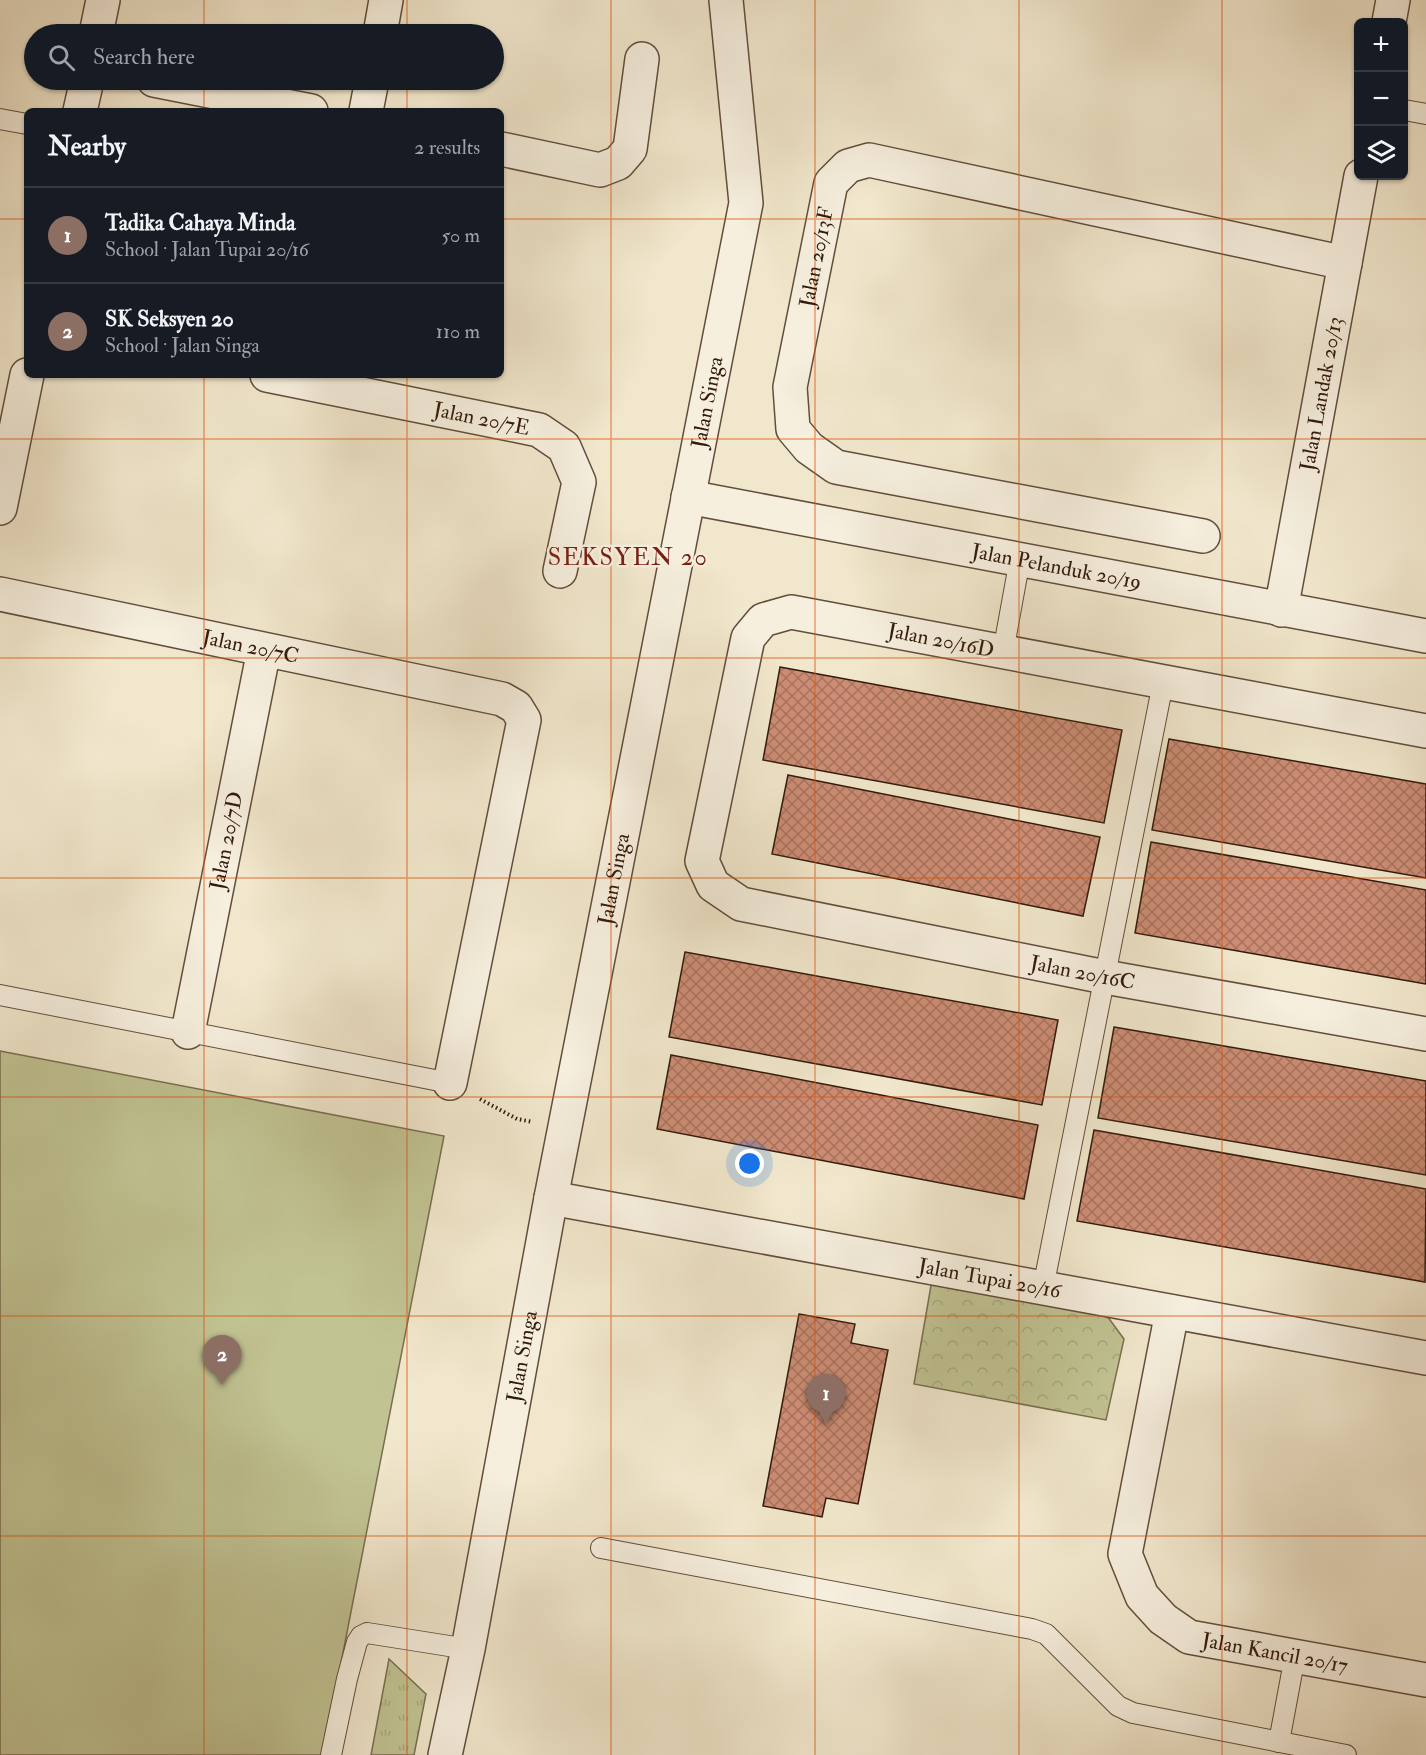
<!DOCTYPE html>
<meta charset="utf-8">
<style>
body{margin:0;font-family:"IM FELL Double Pica",serif;background:#20242c;color:#f1f3f6}
.controls{position:absolute;right:18px;top:18px;display:grid;overflow:hidden;border-radius:9px;box-shadow:0 2px 4px #0004}
.controls button{width:54px;height:54px;display:grid;place-items:center;padding:0;border:0;border-bottom:2px solid #363941;background:#171b24;color:#f1f3f6;font:30px sans-serif}
.you{position:absolute;left:750px;top:1164px;width:21px;height:21px;margin:-15px;border:4px solid #fff;border-radius:50%;background:#1a73e8;box-shadow:0 0 0 9px #1a73e833}
.badge{display:grid;place-items:center;width:39px;height:39px;border-radius:50%;background:#0b8043;color:#fff;font-size:20px;font-weight:700}
.pin{position:absolute;translate:-50% -50px;filter:drop-shadow(0 2px 3px #0008)}
.pin::after{content:'';position:absolute;top:32px;width:21px;height:18px;background:inherit;clip-path:polygon(0 0,100% 0,50% 100%)}
.list{margin:0;padding:0;list-style:none}
h2{display:flex;justify-content:space-between;align-items:center;height:78px;margin:0;padding:0 24px;font-size:26px}
h2 small{font-size:20px;font-weight:400;color:#9ea1a6}
.list li{display:grid;grid-template-columns:39px 1fr auto;gap:18px;align-items:center;box-sizing:border-box;height:96px;padding:0 24px;border-top:2px solid #363941}
.list b{display:block;font-size:22px;white-space:nowrap}
.list p{margin:0;font-size:20px;white-space:nowrap;color:#9ea1a6}
.list em{font-size:20px;font-style:normal;color:#9ea1a6}
.icon{flex:none;width:33px;height:33px;fill:none;stroke:currentColor;stroke-width:2;stroke-linecap:round;stroke-linejoin:round}
.map{position:relative;flex:none;width:1426px;height:1755px;overflow:hidden}
.search{position:absolute;background:#171b24;box-shadow:0 2px 4px #0004;left:24px;top:24px;width:480px;height:66px;display:flex;align-items:center;gap:15px;box-sizing:border-box;padding:0 21px;border-radius:33px;color:#9ea1a6;font-size:22px}
.panel{position:absolute;background:#171b24;box-shadow:0 2px 4px #0004;left:24px;top:108px;width:480px;height:270px;border-radius:9px}
.map>svg:first-child{display:block}
</style>
<div class="map">
<svg width="1426" height="1755" viewBox="0 0 1426 1755">
<defs>
<pattern id="grass-tufts" width="24" height="20" patternUnits="userSpaceOnUse" patternTransform="scale(1.5)"><rect width="24" height="20" fill="#c1c393"/><path d="M3 7l-1-3M5 7V3M7 7l1-3M15 17l-1-3M17 17v-4M19 17l1-3" fill="none" stroke="#a6a77e"/></pattern>
<pattern id="park-crowns" width="20" height="18" patternUnits="userSpaceOnUse" patternTransform="scale(1.5)"><rect width="20" height="18" fill="#c1c393"/><path d="M2 6a3 3 0 1 1 6 0M12 15a3 3 0 1 1 6 0" fill="none" stroke="#a6a77e"/></pattern>
<pattern id="building-cross-hatch" width="8" height="8" patternUnits="userSpaceOnUse" patternTransform="scale(1.5)"><rect width="8" height="8" fill="#cd8d74"/><path d="M0 0l8 8M0 8l8-8" fill="none" stroke="#a7725e"/></pattern>
</defs>
<rect width="100%" height="100%" fill="#f1e7cc"/>
<filter id="stains"><feTurbulence type="fractalNoise" baseFrequency=".00333" numOctaves="4"/><feColorMatrix values="0 0 0 0 .2 0 0 0 0 .09 0 0 0 0 .02 0 0 0 .5 -.17"/></filter>
<radialGradient id="worn" r=".72"><stop offset=".6" stop-color="#630" stop-opacity="0"/><stop offset="1" stop-color="#630" stop-opacity=".3"/></radialGradient>
<polygon fill="url(#grass-tufts)" stroke="#7a6e50" stroke-width="1.5" points="389,1659 426,1694 414,1755 371,1755"/>
<polygon fill="url(#park-crowns)" stroke="#7a6e50" stroke-width="1.5" points="933,1274 1099,1305 1124,1339 1106,1420 914,1384"/>
<polygon fill="#c1c393" stroke="#7a6e50" stroke-width="1.5" points="0,1051 444,1136 323,1755 0,1755"/>
<g fill="url(#building-cross-hatch)" stroke="#321a0c" stroke-width="1.5">
<polygon points="780,667 1122,730 1104,823 763,760"/>
<polygon points="1169,739 1426,784 1426,878 1152,830"/>
<polygon points="788,775 1100,837 1083,916 772,854"/>
<polygon points="1151,842 1426,890 1426,984 1135,933"/>
<polygon points="685,952 1058,1020 1042,1105 669,1037"/>
<polygon points="1114,1027 1426,1081 1426,1175 1098,1118"/>
<polygon points="671,1055 1038,1125 1024,1199 657,1129"/>
<polygon points="1094,1130 1426,1189 1425,1282 1077,1221"/>
<polygon points="799,1314 855,1324 851,1343 888,1350 858,1504 826,1498 822,1517 763,1506"/>
</g>
<g fill="none" stroke-linecap="round" stroke-linejoin="round">
<g stroke="#624d3c" stroke-width="22">
<g id="service">
<polyline points="1404,110 1426,114"/>
<polyline points="0,119 27,124"/>
<polyline points="1003,652 1020,559"/>
<polyline points="0,995 450,1083"/>
<polyline points="1043,1288 1163,683"/>
<polyline points="601,1548 1032,1629 1046,1634 1118,1706 1133,1713 1346,1755"/>
<polyline points="1279,1742 1295,1656"/>
<polyline points="331,1755 347,1679 357,1642 361,1636 367,1633 468,1649"/>
</g>
</g>
<g stroke="#624d3c" stroke-width="36">
<g id="minor">
<polyline points="1389,22 1393,0"/>
<polyline points="96,34 103,0"/>
<polyline points="380,34 386,0"/>
<polyline points="154,80 311,111"/>
<polyline points="80,111 87,80"/>
<polyline points="366,111 372,80"/>
<polyline points="501,149 600,170 618,163 630,149 642,59"/>
<path id="s1" d="M 267,375 L 539,430 L 564,447 L 579,482 L 560,571"/>
<polyline points="0,508 27,375"/>
<path id="s2" d="M 1203,536 L 836,467 L 809,448 L 793,429 L 790,387 L 831,183 L 848,166 L 869,160 L 1345,263"/>
<path id="s3" d="M 0,594 L 502,699 L 516,707 L 524,720 L 450,1083"/>
<path id="s4" d="M 1281,610 L 1361,176"/>
<path id="s5" d="M 1426,731 L 791,612 L 763,620 L 748,638 L 702,861 L 713,885 L 741,904 L 1105,977 L 1426,1034"/>
<path id="s6" d="M 188,1032 L 264,650"/>
<path id="s7" d="M 551,1198 L 1426,1358"/>
<path id="s8" d="M 1172,1312 L 1125,1554 L 1142,1596 L 1163,1619 L 1189,1637 L 1426,1680"/>
</g>
</g>
<g stroke="#624d3c" stroke-width="36">
<g id="tertiary">
<path id="s9" d="M 688,497 L 1426,636"/>
<path id="s10" d="M 445,1755 L 468,1649 L 551,1198 L 746,203 L 726,0"/>
</g>
</g>
<polyline stroke="#321a0c" stroke-width="4" stroke-dasharray="1.5 3" stroke-linecap="butt" points="480,1099 517,1119 533,1122"/>
<use href="#service" stroke="#f6efde" stroke-width="20"/>
<use href="#minor" stroke="#f6efde" stroke-width="33"/>
<use href="#tertiary" stroke="#f6efde" stroke-width="33"/>
</g>
<path fill="none" stroke="#df560c" stroke-width="1.5" stroke-opacity="0.55" d="M 204,0 L 204,34M 407,0 L 407,34M 611,0 L 611,1755M 815,0 L 815,1755M 1019,0 L 1019,1755M 1222,0 L 1222,1755M 204,80 L 204,111M 407,80 L 407,111M 0,219 L 27,219M 501,219 L 1426,219M 204,375 L 204,1755M 407,375 L 407,1755M 0,439 L 1426,439M 0,658 L 1426,658M 0,878 L 1426,878M 0,1097 L 1426,1097M 0,1316 L 1426,1316M 0,1536 L 1426,1536"/>
<g text-anchor="middle" stroke-width="5" stroke-linejoin="round" paint-order="stroke">
<g font-size="21" fill="#321a0c" stroke="#f6efde">
<text dy="7" stroke="none"><textPath href="#s2" startOffset="606">Jalan 20/13F</textPath></text>
<text dy="7" stroke="none"><textPath href="#s4" startOffset="220">Jalan Landak 20/13</textPath></text>
<text dy="7" stroke="none"><textPath href="#s10" startOffset="1378">Jalan Singa</textPath></text>
<text dy="7" stroke="none"><textPath href="#s1" startOffset="219">Jalan 20/7E</textPath></text>
<text dy="7" stroke="none"><textPath href="#s9" startOffset="375">Jalan Pelanduk 20/19</textPath></text>
<text transform="translate(941 640) rotate(11)" y="7">Jalan 20/16D</text>
<text dy="7" stroke="none"><textPath href="#s3" startOffset="256">Jalan 20/7C</textPath></text>
<text dy="7" stroke="none"><textPath href="#s6" startOffset="195">Jalan 20/7D</textPath></text>
<text dy="7" stroke="none"><textPath href="#s10" startOffset="892">Jalan Singa</textPath></text>
<text dy="7" stroke="none"><textPath href="#s5" startOffset="1335">Jalan 20/16C</textPath></text>
<text dy="7" stroke="none"><textPath href="#s7" startOffset="446">Jalan Tupai 20/16</textPath></text>
<text dy="7" stroke="none"><textPath href="#s10" startOffset="406">Jalan Singa</textPath></text>
<text dy="7" stroke="none"><textPath href="#s8" startOffset="442">Jalan Kancil 20/17</textPath></text>
</g>
<g font-size="24" letter-spacing="1.5" fill="#7a1f14" stroke="#f6efde">
<text x="628" y="565">SEKSYEN 20</text>
</g>
</g>
<rect width="100%" height="100%" filter="url(#stains)"/>
<rect width="100%" height="100%" fill="url(#worn)"/>
</svg>
<div class="controls">
<button>+</button>
<button>−</button>
<button><svg class="icon" aria-label="layers" viewBox="0 0 24 24"><path d="M12 4l9 5-9 5-9-5zM3 14l9 5 9-5"/></svg></button>
</div>
<div class="you"></div>
<div class="pin badge" style="left:826px;top:1424px;background:#8d6e63">1</div>
<div class="pin badge" style="left:222px;top:1385px;background:#8d6e63">2</div>
<div class="search"><svg class="icon" aria-label="search" viewBox="0 0 24 24"><circle cx="10" cy="10" r="6"/><path d="M15 15l6 6"/></svg>Search here</div>
<section class="panel">
<h2>Nearby<small>2 results</small></h2>
<ul class="list">
<li><span class="badge" style="background:#8d6e63">1</span><div><b>Tadika Cahaya Minda</b><p>School · Jalan Tupai 20/16</p></div><em>50 m</em></li>
<li><span class="badge" style="background:#8d6e63">2</span><div><b>SK Seksyen 20</b><p>School · Jalan Singa</p></div><em>110 m</em></li>
</ul>
</section>
</div>
